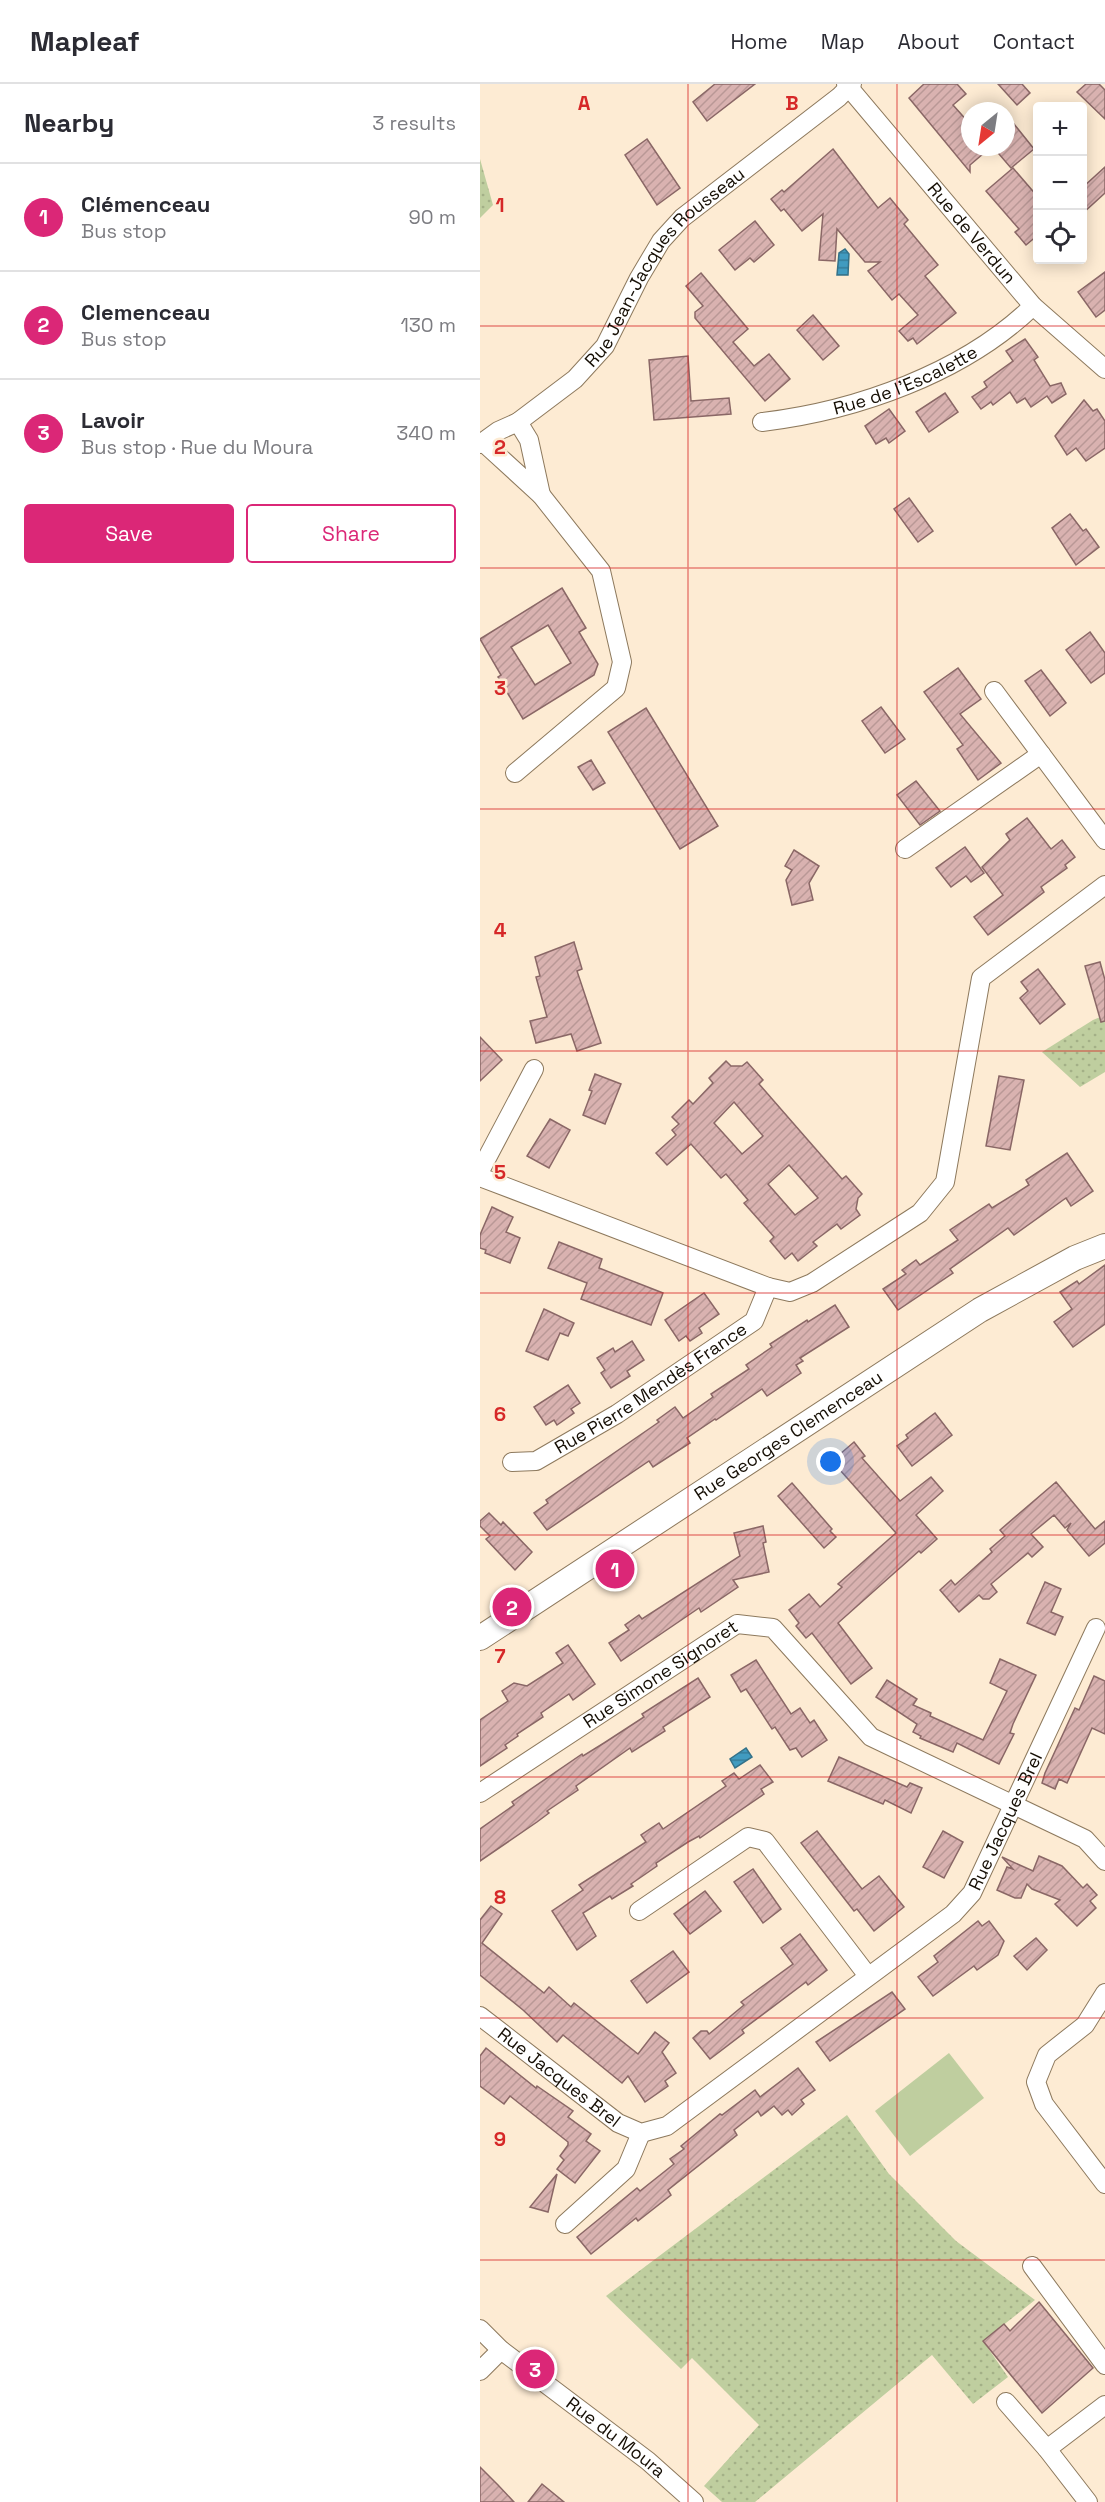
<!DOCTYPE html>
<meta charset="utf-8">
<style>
body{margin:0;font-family:"Space Grotesk",sans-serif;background:#f2f2f3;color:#2b2b33}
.controls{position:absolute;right:18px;top:18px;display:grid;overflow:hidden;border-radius:6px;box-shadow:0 3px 15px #0003}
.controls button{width:54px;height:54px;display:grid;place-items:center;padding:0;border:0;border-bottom:2px solid #e1e1e2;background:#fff;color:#2b2b33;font:30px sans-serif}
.compass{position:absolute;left:481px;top:18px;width:54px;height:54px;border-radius:50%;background:#fff;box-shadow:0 3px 15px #0003;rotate:210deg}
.you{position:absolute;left:351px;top:1378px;width:21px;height:21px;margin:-15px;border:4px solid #fff;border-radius:50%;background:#1a73e8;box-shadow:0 0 0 9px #1a73e833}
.badge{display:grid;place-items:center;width:39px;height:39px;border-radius:50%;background:#db2777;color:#fff;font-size:20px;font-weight:700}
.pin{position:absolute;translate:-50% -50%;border:3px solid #fff;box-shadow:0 2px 6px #0006}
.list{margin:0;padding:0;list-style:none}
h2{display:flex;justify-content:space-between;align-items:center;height:78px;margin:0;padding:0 24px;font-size:26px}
h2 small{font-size:20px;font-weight:400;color:#7c7c81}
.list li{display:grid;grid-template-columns:39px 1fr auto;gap:18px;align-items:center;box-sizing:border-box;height:108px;padding:0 24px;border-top:2px solid #e1e1e2}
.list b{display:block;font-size:22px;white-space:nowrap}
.list p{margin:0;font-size:20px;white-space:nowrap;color:#7c7c81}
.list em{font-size:20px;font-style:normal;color:#7c7c81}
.actions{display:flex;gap:12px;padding:18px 24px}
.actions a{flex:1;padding:14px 0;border:2px solid #db2777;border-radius:6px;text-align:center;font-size:21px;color:#db2777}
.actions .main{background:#db2777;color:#fff}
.icon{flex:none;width:33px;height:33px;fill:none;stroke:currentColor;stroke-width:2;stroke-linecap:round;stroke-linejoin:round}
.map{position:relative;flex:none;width:625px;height:2418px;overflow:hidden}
header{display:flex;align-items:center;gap:36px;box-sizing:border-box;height:84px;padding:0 30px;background:#fff;border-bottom:2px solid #e1e1e2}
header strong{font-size:28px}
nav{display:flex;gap:33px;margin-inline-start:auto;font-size:21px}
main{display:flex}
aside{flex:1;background:#fff}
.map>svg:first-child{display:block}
</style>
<header>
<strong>Mapleaf</strong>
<nav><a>Home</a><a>Map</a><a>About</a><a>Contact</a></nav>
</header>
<main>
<aside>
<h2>Nearby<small>3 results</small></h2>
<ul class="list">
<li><span class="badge">1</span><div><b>Clémenceau</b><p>Bus stop</p></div><em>90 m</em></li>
<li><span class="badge">2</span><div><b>Clemenceau</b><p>Bus stop</p></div><em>130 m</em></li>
<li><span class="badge">3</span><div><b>Lavoir</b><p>Bus stop · Rue du Moura</p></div><em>340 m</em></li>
</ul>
<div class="actions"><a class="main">Save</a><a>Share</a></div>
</aside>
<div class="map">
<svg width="625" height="2418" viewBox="0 0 625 2418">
<defs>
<pattern id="park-dots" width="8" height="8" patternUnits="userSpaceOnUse" patternTransform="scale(1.5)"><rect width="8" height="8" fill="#bfce9f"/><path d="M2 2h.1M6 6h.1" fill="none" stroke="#a3b087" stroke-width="1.8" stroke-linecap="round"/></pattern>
<pattern id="water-rules" width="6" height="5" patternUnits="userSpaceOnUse" patternTransform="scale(1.5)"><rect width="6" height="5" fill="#419bc0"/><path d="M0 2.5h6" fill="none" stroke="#357d9a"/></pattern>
<pattern id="building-hatch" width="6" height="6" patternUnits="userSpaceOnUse" patternTransform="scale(1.5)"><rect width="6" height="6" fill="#d9b2b0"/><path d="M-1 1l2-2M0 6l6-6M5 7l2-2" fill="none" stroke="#b99896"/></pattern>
</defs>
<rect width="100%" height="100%" fill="#fdebd3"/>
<polygon fill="#bfce9f" points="469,1969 504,2014 430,2072 395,2027"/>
<g fill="url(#park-dots)">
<polygon points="0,75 13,121 0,134"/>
<polygon points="625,931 625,988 600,1003 562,968 613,936"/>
<polygon points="367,2031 409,2090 476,2157 555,2216 503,2257 528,2293 493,2320 452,2271 275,2418 242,2418 224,2402 279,2341 212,2274 201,2285 126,2212"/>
</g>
<g fill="url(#water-rules)" stroke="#347188" stroke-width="1.5">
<polygon points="365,165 369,170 368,191 357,191 359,169"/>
<polygon points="266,1664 272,1673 255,1684 250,1675"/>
</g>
<g fill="url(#building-hatch)" stroke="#8a6766" stroke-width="1.5" fill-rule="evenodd">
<polygon points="235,0 275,0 227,37 213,18"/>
<polygon points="444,0 477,0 486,10 473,21 490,40 490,63 511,63 490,81 490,88 429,14"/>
<polygon points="518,0 542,0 550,9 537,21"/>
<polygon points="606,0 619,0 625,6 625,35 597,8"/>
<polygon points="526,30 554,65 531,84 513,63 526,63"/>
<polygon points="167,55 200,104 177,121 145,71"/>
<polygon points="353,65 398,124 410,114 428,136 424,140 458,181 445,192 476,229 437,260 433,254 428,257 419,247 438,231 419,210 412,216 388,187 400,178 385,178 357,145 355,177 339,176 343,130 322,147 304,125 301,127 291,115 302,106 304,108"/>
<polygon points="625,83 625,109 603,129 603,103"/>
<polygon points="533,84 558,113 558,151 546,161 535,148 539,145 506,107"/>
<polygon points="275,137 294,161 274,178 270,174 255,186 239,166"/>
<polygon points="625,188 625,226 616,233 598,208"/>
<polygon points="221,189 268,245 253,258 274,282 289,270 310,295 285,317 215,234 215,228 223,222 206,202"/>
<polygon points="333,231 359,262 343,276 317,246"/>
<polygon points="545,255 558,273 554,276 570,302 581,299 586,310 572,319 567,312 551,323 545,314 537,319 530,308 513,321 511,318 501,325 492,313 507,303 504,298 533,277 526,267"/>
<polygon points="208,272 211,317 249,314 251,330 174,336 169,276"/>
<polygon points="465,309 478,328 449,348 436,328"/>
<polygon points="604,316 613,327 617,325 625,337 625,364 606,377 596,364 587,371 575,352"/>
<polygon points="409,325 425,347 409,359 406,354 396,360 385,342"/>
<polygon points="429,414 453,447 438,458 414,425"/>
<polygon points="590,430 603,447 606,445 619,463 596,481 572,444"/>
<path d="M 82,504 L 106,544 L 99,548 L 118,580 L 114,591 L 43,635 L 18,593 L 21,591 L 0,555 ZM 68,541 L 91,579 L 55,601 L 31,563 Z"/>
<polygon points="610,548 625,569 625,589 611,599 586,566"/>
<polygon points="478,584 501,615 480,630 521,679 498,696 477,665 483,661 444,608"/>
<polygon points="561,586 586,619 570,632 545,597"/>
<polygon points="401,623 425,655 405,669 382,637"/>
<polygon points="166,624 238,742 200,765 128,648"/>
<polygon points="111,676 125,699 113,706 98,683"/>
<polygon points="436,697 460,727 440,741 417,711"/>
<polygon points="547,734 571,765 582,756 595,773 585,781 587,784 561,803 564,808 508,851 494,833 523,811 502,783 530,756 526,750"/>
<polygon points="485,763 504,789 491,798 486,792 471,803 456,784"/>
<polygon points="314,766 339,782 329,799 333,816 312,821 306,796 312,786 305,782"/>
<polygon points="94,858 102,885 97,887 121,959 97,967 91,950 56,959 50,937 67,933 56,893 60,892 55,873"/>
<polygon points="620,878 625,896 625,937 621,938 605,882"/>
<polygon points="558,885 585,920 560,940 540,914 548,907 541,898"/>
<polygon points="0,953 22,976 0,997"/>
<path d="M 246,977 L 251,982 L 262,982 L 267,978 L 283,996 L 279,1000 L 327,1055 L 362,1095 L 366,1092 L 382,1110 L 378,1114 L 376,1125 L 380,1131 L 361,1145 L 357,1140 L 333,1158 L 337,1162 L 318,1177 L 312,1169 L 305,1175 L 290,1157 L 294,1153 L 264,1119 L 268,1116 L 246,1090 L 241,1094 L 211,1060 L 187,1081 L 176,1069 L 196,1051 L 192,1046 L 199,1040 L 192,1033 L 209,1016 L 213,1020 L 233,999 L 229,994 ZM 254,1018 L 283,1052 L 262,1070 L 234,1039 ZM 309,1081 L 338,1114 L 315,1131 L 288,1100 Z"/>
<polygon points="115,990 141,1000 125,1040 103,1031 112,1007 109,1006"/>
<polygon points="519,992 544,996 530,1066 506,1062"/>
<polygon points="70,1035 90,1046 69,1084 47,1072"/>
<polygon points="587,1069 613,1107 591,1122 586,1114 534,1151 528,1144 470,1185 473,1189 418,1226 403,1205 426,1190 422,1186 436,1176 440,1181 478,1156 470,1146 509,1120 512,1124 549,1101 546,1096"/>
<polygon points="12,1123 33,1133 26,1148 40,1154 30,1179 5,1169 6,1166 0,1164 0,1151"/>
<polygon points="79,1158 122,1175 119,1184 183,1209 171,1241 101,1215 107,1199 68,1184"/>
<polygon points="625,1181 625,1240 593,1263 574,1238 592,1225 580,1208 597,1197 599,1200"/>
<polygon points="224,1209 239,1230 219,1244 222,1249 210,1257 206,1252 199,1257 185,1236"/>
<polygon points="355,1221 369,1243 320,1274 323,1277 316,1281 321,1289 287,1312 282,1305 236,1336 235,1335 207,1354 210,1359 173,1383 169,1377 67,1446 54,1429 68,1419 66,1416 179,1338 177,1336 195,1323 203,1334 233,1313 231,1310 269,1285 266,1281 292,1263 290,1260 327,1236 328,1238"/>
<polygon points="64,1225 94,1239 88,1252 80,1249 68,1276 46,1267"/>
<polygon points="152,1257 164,1276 147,1287 150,1292 131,1304 121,1289 125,1286 117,1274 133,1264 135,1268"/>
<polygon points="88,1301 100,1319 91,1325 94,1329 77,1341 74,1336 66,1341 54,1323"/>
<polygon points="455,1329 472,1351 432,1382 417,1362 428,1354 426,1351"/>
<polygon points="374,1358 385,1372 382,1374 420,1417 451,1393 463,1407 436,1431 457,1455 441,1469 439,1467 358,1539 392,1584 371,1600 332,1549 326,1554 316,1542 319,1539 309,1526 329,1510 340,1523 362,1503 358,1500 416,1449 352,1377"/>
<polygon points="576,1398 615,1445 625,1437 625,1459 609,1472 587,1446 591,1439 585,1444 574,1431 551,1450 563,1463 552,1473 548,1469 511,1500 517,1508 509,1515 503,1515 499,1511 479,1528 460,1506 471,1496 475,1501 512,1468 510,1465 525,1452 520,1446"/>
<polygon points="312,1399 352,1445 350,1447 356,1453 344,1464 298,1412"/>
<polygon points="9,1429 21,1441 23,1438 52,1468 35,1486 6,1455 10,1452 0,1442 0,1437"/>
<polygon points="283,1442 286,1458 283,1459 289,1488 253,1496 258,1503 221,1528 219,1524 141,1577 129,1559 149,1546 145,1541 159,1531 162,1535 260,1472 254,1449"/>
<polygon points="565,1498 581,1505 571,1528 583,1533 575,1551 547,1539"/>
<polygon points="88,1561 115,1600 93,1616 89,1610 61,1629 63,1633 37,1650 38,1652 25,1661 27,1664 0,1682 0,1636 28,1617 22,1607 34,1599 47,1602 83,1579 76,1569"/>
<polygon points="520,1575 556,1591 533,1640 530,1649 534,1650 519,1680 477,1659 473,1668 440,1654 441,1652 433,1648 437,1640 396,1613 407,1596 437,1615 433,1621 451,1629 450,1632 503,1656 527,1607 510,1599"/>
<polygon points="276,1576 311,1630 320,1624 330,1639 334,1636 347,1656 322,1673 316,1664 310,1666 295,1643 292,1645 266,1605 261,1608 251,1591"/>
<polygon points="614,1592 625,1597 625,1650 612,1644 587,1699 579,1695 575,1705 562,1699 565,1689 595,1624 599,1626"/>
<polygon points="218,1594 230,1613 183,1643 185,1647 152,1668 150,1664 96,1702 98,1706 67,1727 69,1729 57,1738 0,1777 0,1745 34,1721 32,1718 102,1670 103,1672 124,1659 164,1633 162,1630"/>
<polygon points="359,1673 427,1703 430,1699 442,1704 431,1729 405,1716 403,1720 348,1697"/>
<polygon points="280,1681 293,1698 281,1705 284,1710 220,1754 219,1752 208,1758 176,1779 177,1782 151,1800 153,1802 132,1815 130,1812 103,1829 116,1852 97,1866 72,1827 103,1806 99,1801 166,1758 161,1751 179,1739 183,1745 246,1702 242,1697 254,1689 259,1695"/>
<polygon points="337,1747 382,1805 399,1792 424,1823 394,1847 377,1825 374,1827 321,1759"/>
<polygon points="463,1747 483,1758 464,1794 443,1783"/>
<polygon points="559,1772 582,1782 603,1804 607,1800 617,1811 610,1817 616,1824 597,1842 575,1820 580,1816 552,1805 547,1800 541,1814 535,1814 517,1806 527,1783 533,1785 522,1773 553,1787"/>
<polygon points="273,1785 301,1825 283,1839 254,1798"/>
<polygon points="225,1807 241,1827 210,1850 194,1830"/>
<polygon points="11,1822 22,1830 2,1859 64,1909 69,1903 91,1923 94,1919 158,1970 175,1948 189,1959 182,1968 196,1989 185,1997 188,2002 165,2018 148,1992 142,1999 83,1951 77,1958 43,1926 0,1891 0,1836"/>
<polygon points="498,1837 502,1842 509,1837 524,1857 518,1871 497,1886 494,1882 453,1912 438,1893 458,1878 454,1872"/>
<polygon points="320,1850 347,1886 328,1901 326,1898 262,1946 264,1949 230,1975 213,1954 221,1947 227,1947 229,1950 264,1921 261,1918 313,1880 301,1864"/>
<polygon points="556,1854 567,1866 547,1886 534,1872"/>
<polygon points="193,1867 209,1888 167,1919 151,1897"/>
<polygon points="412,1908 425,1925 350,1977 336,1958"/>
<polygon points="6,1964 56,2004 57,2002 93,2027 88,2033 111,2050 106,2057 120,2067 95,2099 77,2085 84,2076 80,2072 88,2061 88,2058 30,2012 24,2020 0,2002 0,1972"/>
<polygon points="318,1984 335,2006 321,2016 324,2020 312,2031 308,2026 302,2031 294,2022 281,2032 278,2027 254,2046 257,2051 188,2106 191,2111 158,2137 156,2134 111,2170 97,2153 157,2104 160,2107 194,2080 190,2075 204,2065 201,2062 240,2030 242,2031 275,2006 280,2013"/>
<polygon points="77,2090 68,2128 50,2123"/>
<polygon points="559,2218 613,2284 562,2329 503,2257 524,2240 530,2247"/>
<polygon points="0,2383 18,2401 34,2418 0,2418"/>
<polygon points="62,2400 84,2418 48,2418"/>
</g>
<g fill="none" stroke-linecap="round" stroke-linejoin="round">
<g stroke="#8d795d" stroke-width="20">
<g id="minor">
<path id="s1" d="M 366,0 L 553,222 L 625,285"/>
<path id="s2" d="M 282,338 C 376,327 484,289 553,222"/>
<polyline points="3,358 61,411 49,356 38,338"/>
<path id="s3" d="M 0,360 L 18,347 L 38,338 L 95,295 L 125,262 L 159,194 L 181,157 L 202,134 L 359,13 L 372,0"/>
<polyline points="514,607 625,756"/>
<polyline points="35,689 136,604 142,578 121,487 61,411"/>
<polyline points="425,765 561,670"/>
<polyline points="0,1087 54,985"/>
<polyline points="0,1093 288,1203"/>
<path id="s4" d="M 32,1378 L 56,1377 L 137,1330 L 274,1237 L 288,1203 L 310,1208 L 332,1199 L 440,1129 L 465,1098 L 501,894 L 625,801"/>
<path id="s5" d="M 0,1709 L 257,1540 L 293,1544 L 391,1653 L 605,1755 L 625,1777"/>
<polyline points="159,1827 268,1753 285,1757 388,1892"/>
<polyline points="625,1909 605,1941 567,1971 556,1998 564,2020 625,2100"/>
<path id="s6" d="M 0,1932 L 138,2039 L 161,2049 L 187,2042 L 473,1830 L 492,1809 L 616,1544"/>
<polyline points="85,2140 146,2085 161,2049"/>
<polyline points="552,2182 625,2281"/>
<path id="s7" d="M 0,2245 L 21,2266 L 168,2377 L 214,2418"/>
<polyline points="0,2287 21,2266"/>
<polyline points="526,2318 567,2365 608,2418"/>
<polyline points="567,2365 625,2321"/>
</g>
</g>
<g stroke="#8d795d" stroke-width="26">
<g id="tertiary">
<path id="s8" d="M 0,1554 L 500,1226 L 595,1174 L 625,1162"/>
</g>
</g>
<use href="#minor" stroke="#fff" stroke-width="18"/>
<use href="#tertiary" stroke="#fff" stroke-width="24"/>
</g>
<path fill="none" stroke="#d62828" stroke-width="1.5" stroke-opacity="0.55" d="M 208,0 L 208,2418M 417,0 L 417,2418M 0,242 L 625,242M 0,484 L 625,484M 0,725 L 625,725M 0,967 L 625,967M 0,1209 L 625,1209M 0,1451 L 625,1451M 0,1693 L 625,1693M 0,1934 L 625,1934M 0,2176 L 625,2176"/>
<g text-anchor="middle" stroke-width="5" stroke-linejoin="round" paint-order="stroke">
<g font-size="18" fill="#150e04" stroke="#fdebd3">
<text dy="6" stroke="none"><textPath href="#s1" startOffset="195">Rue de Verdun</textPath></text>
<text dy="6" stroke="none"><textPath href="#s3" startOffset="261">Rue Jean-Jacques Rousseau</textPath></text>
<text dy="6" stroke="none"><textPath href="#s2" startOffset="150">Rue de l'Escalette</textPath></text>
<text dy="6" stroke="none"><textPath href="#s4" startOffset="160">Rue Pierre Mendès France</textPath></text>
<text dy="6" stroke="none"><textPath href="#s8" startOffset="369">Rue Georges Clemenceau</textPath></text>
<text dy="6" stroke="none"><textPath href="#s5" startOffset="216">Rue Simone Signoret</textPath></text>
<text dy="6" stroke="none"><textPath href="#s6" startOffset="690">Rue Jacques Brel</textPath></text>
<text dy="6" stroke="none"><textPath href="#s6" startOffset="100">Rue Jacques Brel</textPath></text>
<text dy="6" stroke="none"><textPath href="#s7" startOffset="174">Rue du Moura</textPath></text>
</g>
</g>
<g font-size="20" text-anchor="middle" font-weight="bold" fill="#d62828" stroke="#fdebd3" stroke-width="5" stroke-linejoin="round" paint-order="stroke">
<text x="104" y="26">A</text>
<text x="312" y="26">B</text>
<text x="20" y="128">1</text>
<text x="20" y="370">2</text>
<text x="20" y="611">3</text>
<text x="20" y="853">4</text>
<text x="20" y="1095">5</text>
<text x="20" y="1337">6</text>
<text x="20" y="1579">7</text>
<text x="20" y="1820">8</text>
<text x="20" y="2062">9</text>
</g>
</svg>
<div class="controls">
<button>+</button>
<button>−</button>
<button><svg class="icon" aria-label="locate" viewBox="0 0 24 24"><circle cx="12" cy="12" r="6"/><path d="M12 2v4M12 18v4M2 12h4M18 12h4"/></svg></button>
</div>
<svg class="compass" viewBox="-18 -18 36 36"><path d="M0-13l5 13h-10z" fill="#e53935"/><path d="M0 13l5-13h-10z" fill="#7c7c81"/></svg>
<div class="you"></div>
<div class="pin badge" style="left:135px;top:1485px">1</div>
<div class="pin badge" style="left:32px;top:1523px">2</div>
<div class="pin badge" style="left:55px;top:2285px">3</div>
</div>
</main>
